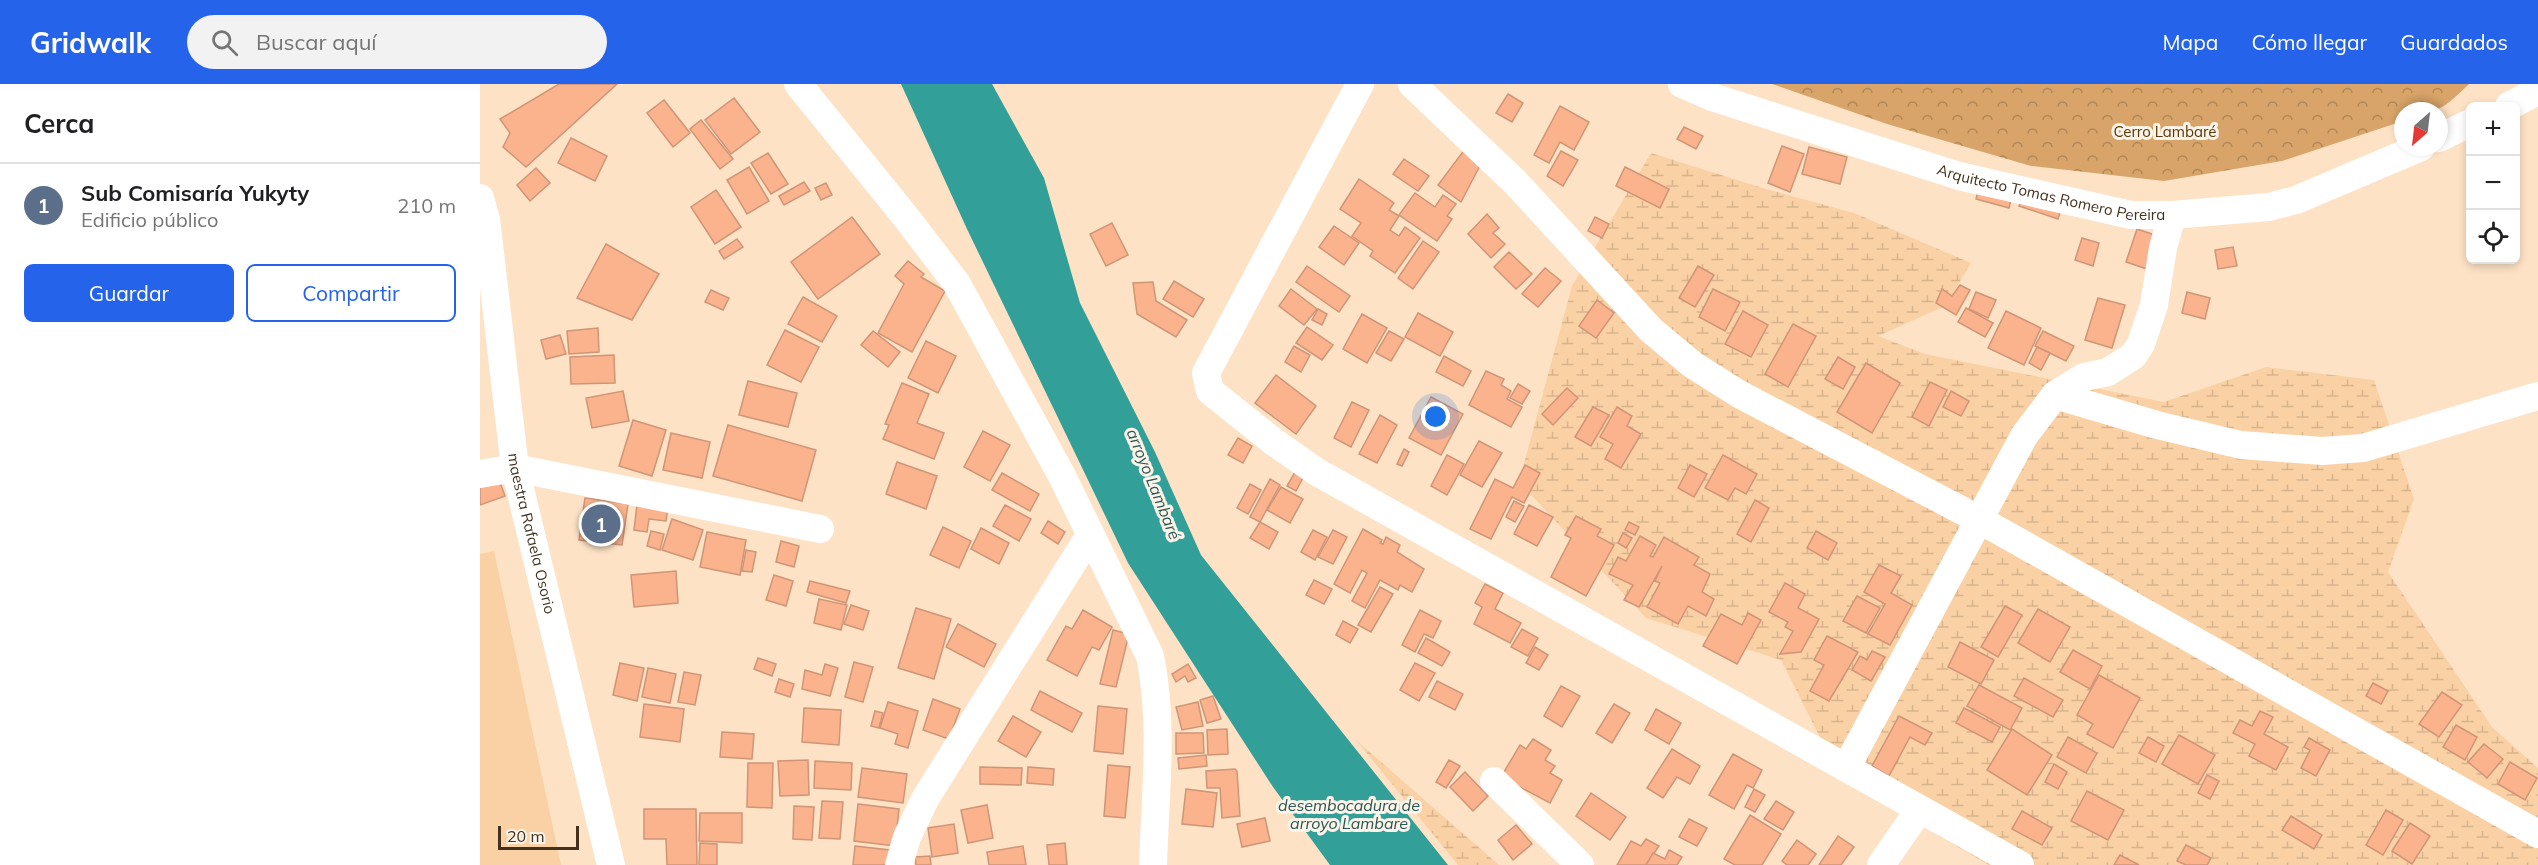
<!DOCTYPE html>
<html lang="es">
<meta charset="utf-8">
<style>
body{margin:0;font-family:Mulish,sans-serif;background:#f2f2f2;color:#202124}
.controls{position:absolute;right:18px;top:18px;display:grid;overflow:hidden;border-radius:9px;box-shadow:0 3px 9px #0003}
.controls button{width:54px;height:54px;display:grid;place-items:center;padding:0;border:0;border-bottom:2px solid #e0e0e0;background:#fff;color:#202124;font:30px sans-serif}
.compass{position:absolute;left:1914px;top:18px;width:54px;height:54px;border-radius:50%;background:#fff;box-shadow:0 3px 9px #0003;rotate:208deg}
.scale{position:absolute;left:18px;bottom:15px;width:81px;box-sizing:border-box;padding-left:6px;border:3px solid #43311d;border-top:0;font-size:16px;line-height:21px;white-space:nowrap;color:#43311d;-webkit-text-stroke:4px #fcf3e9;paint-order:stroke}
.you{position:absolute;left:956px;top:333px;width:21px;height:21px;margin:-15px;border:4px solid #fff;border-radius:50%;background:#1a73e8;box-shadow:0 0 0 9px #1a73e833}
.badge{display:grid;place-items:center;width:39px;height:39px;border-radius:50%;background:#2563eb;color:#fff;font-size:20px;font-weight:700}
.pin{position:absolute;translate:-50% -50%;border:3px solid #fff;box-shadow:0 2px 6px #0006}
.list{margin:0;padding:0;list-style:none}
h2{display:flex;justify-content:space-between;align-items:center;height:78px;margin:0;padding:0 24px;font-size:26px}
h2 small{font-size:20px;font-weight:400;color:#757577}
.list li{display:grid;grid-template-columns:39px 1fr auto;gap:18px;align-items:center;box-sizing:border-box;height:84px;padding:0 24px;border-top:2px solid #e0e0e0}
.list b{display:block;font-size:22px;white-space:nowrap}
.list p{margin:0;font-size:20px;white-space:nowrap;color:#757577}
.list em{font-size:20px;font-style:normal;color:#757577}
.actions{display:flex;gap:12px;padding:18px 24px}
.actions a{flex:1;padding:14px 0;border:2px solid #2563eb;border-radius:9px;text-align:center;font-size:21px;color:#2563eb}
.actions .main{background:#2563eb;color:#fff}
.icon{flex:none;width:33px;height:33px;fill:none;stroke:currentColor;stroke-width:2;stroke-linecap:round;stroke-linejoin:round}
.map{position:relative;flex:none;width:2058px;height:781px;overflow:hidden}
header{display:flex;align-items:center;gap:36px;box-sizing:border-box;height:84px;padding:0 30px;background:#2563eb;color:#fff}
header strong{font-size:28px}
nav{display:flex;gap:33px;margin-inline-start:auto;font-size:21px}
.search{width:420px;height:54px;background:#f2f2f2;display:flex;align-items:center;gap:15px;box-sizing:border-box;padding:0 21px;border-radius:33px;color:#757577;font-size:22px}
main{display:flex}
aside{flex:1;background:#fff}
.map>svg:first-child{display:block}
</style>
<header>
<strong>Gridwalk</strong>
<div class="search"><svg class="icon" aria-label="search" viewBox="0 0 24 24"><circle cx="10" cy="10" r="6"/><path d="M15 15l6 6"/></svg>Buscar aquí</div>
<nav><a>Mapa</a><a>Cómo llegar</a><a>Guardados</a></nav>
</header>
<main>
<aside>
<h2>Cerca<small></small></h2>
<ul class="list">
<li><span class="badge" style="background:#5c6f8a">1</span><div><b>Sub Comisaría Yukyty</b><p>Edificio público</p></div><em>210 m</em></li>
</ul>
<div class="actions"><a class="main">Guardar</a><a>Compartir</a></div>
</aside>
<div class="map">
<svg width="2058" height="781" viewBox="0 0 2058 781">
<defs>
<pattern id="forest-crowns" width="20" height="18" patternUnits="userSpaceOnUse" patternTransform="scale(1.5)"><rect width="20" height="18" fill="#d8a469"/><path d="M2 6a3 3 0 1 1 6 0M12 15a3 3 0 1 1 6 0" fill="none" stroke="#b18656"/></pattern>
<pattern id="wetland-marsh" width="20" height="14" patternUnits="userSpaceOnUse" patternTransform="scale(1.5)"><rect width="20" height="14" fill="#fad1a4"/><path d="M1 5h8M5 5V1M11 12h8M15 12V8" fill="none" stroke="#d8b48d"/></pattern>
</defs>
<rect width="100%" height="100%" fill="#fee2c5"/>
<path fill="url(#forest-crowns)" d="M 1292,0 L 1989,0 C 1960,27 1964,27 1923,27 L 1923,37 L 1802,77 L 1684,97 L 1551,82 L 1407,40 Z"/>
<g fill="url(#wetland-marsh)">
<polygon points="1171,69 1286,105 1374,129 1491,179 1465,222 1398,252 1445,270 1684,318 1786,283 1894,296 1934,415 1908,488 2012,643 2058,684 2058,781 1509,781 1361,695 1301,576 1166,534 1039,398 1092,202"/>
<polygon points="877,657 1019,781 978,781"/>
</g>
<polygon fill="#fad1a4" points="14,467 81,781 0,781 0,470"/>
<polygon fill="#32a099" points="421,0 512,0 564,94 600,219 675,368 721,471 968,781 850,781 793,703 648,479 487,145"/>
<g fill="#fab38d" stroke="#cf9577" stroke-width="1.5">
<polygon points="79,0 137,0 46,83 23,63 30,49 20,35"/>
<polygon points="1028,10 1043,19 1032,38 1016,29"/>
<polygon points="254,14 280,48 251,70 225,36"/>
<polygon points="184,16 210,49 193,63 167,29"/>
<polygon points="1080,22 1109,38 1094,66 1080,58 1069,79 1054,71"/>
<polygon points="221,36 253,75 240,85 210,45"/>
<polygon points="1204,43 1223,52 1216,65 1197,55"/>
<polygon points="91,54 127,72 115,97 78,79"/>
<polygon points="988,61 1004,74 981,118 958,101"/>
<polygon points="1302,62 1324,70 1310,108 1288,99"/>
<polygon points="1329,63 1367,73 1360,100 1322,90"/>
<polygon points="1081,67 1098,76 1083,102 1067,92"/>
<polygon points="288,69 308,100 291,110 271,79"/>
<polygon points="924,75 949,92 938,107 913,90"/>
<polygon points="269,83 289,117 267,130 247,96"/>
<polygon points="1145,83 1189,105 1180,124 1136,102"/>
<polygon points="56,84 70,99 50,117 37,101"/>
<polygon points="879,95 914,119 909,126 919,132 910,146 919,152 925,143 940,154 915,189 890,172 893,167 872,152 881,139 860,125"/>
<polygon points="324,98 330,107 304,121 299,112"/>
<polygon points="346,99 352,111 341,116 335,104"/>
<polygon points="1500,99 1533,107 1529,124 1496,115"/>
<polygon points="236,106 261,143 235,160 211,123"/>
<polygon points="1545,107 1583,119 1578,135 1539,122"/>
<polygon points="935,109 955,123 963,111 976,120 967,132 972,135 957,157 919,131"/>
<polygon points="1007,130 1019,144 1013,149 1025,160 1011,174 988,150"/>
<polygon points="372,133 400,170 338,215 311,178"/>
<polygon points="1115,133 1129,140 1122,154 1108,147"/>
<polygon points="632,139 648,171 626,182 610,150"/>
<polygon points="854,142 879,159 864,181 839,163"/>
<polygon points="1657,145 1678,152 1667,185 1646,178"/>
<polygon points="1602,154 1619,159 1613,182 1595,176"/>
<polygon points="257,155 263,163 244,175 239,167"/>
<polygon points="943,157 959,168 933,205 918,194"/>
<polygon points="126,160 179,190 152,236 97,214"/>
<polygon points="1753,163 1757,182 1738,185 1735,166"/>
<polygon points="1029,168 1052,190 1036,205 1014,183"/>
<polygon points="428,177 444,190 441,193 465,207 432,268 398,249 424,200 415,192"/>
<polygon points="827,182 870,212 859,228 816,198"/>
<polygon points="1218,182 1234,191 1215,223 1199,214"/>
<polygon points="1065,184 1081,197 1058,223 1042,210"/>
<polygon points="694,197 724,215 713,233 683,215"/>
<polygon points="673,198 676,217 707,236 696,253 657,230 653,199"/>
<polygon points="1480,201 1490,206 1476,231 1456,219 1462,205 1472,212"/>
<polygon points="811,205 837,225 824,241 799,222"/>
<polygon points="1233,205 1260,218 1245,247 1219,233"/>
<polygon points="231,206 249,214 243,226 225,218"/>
<polygon points="1496,208 1516,216 1508,234 1489,225"/>
<polygon points="1707,208 1730,214 1725,235 1702,229"/>
<polygon points="323,213 357,232 342,258 308,240"/>
<polygon points="1618,214 1645,221 1632,264 1605,256"/>
<polygon points="1117,216 1134,229 1116,254 1099,242"/>
<polygon points="1486,224 1513,239 1505,253 1478,238"/>
<polygon points="838,225 847,230 842,241 832,236"/>
<polygon points="1263,227 1288,241 1271,273 1245,260"/>
<polygon points="1526,227 1561,244 1544,281 1508,264"/>
<polygon points="938,229 973,248 960,272 925,253"/>
<polygon points="882,230 907,244 887,279 863,265"/>
<polygon points="1313,240 1336,252 1308,303 1285,290"/>
<polygon points="827,243 853,261 842,276 816,259"/>
<polygon points="118,244 119,268 89,270 87,247"/>
<polygon points="305,246 339,263 321,298 287,281"/>
<polygon points="393,247 420,268 408,283 381,261"/>
<polygon points="909,247 924,255 911,277 896,269"/>
<polygon points="1563,247 1594,262 1586,277 1555,262"/>
<polygon points="80,251 86,270 66,275 61,256"/>
<polygon points="446,257 476,272 458,309 428,294"/>
<polygon points="814,262 830,271 821,288 805,278"/>
<polygon points="1557,263 1570,269 1561,286 1549,279"/>
<polygon points="134,271 135,299 91,300 90,273"/>
<polygon points="964,272 991,287 983,302 956,288"/>
<polygon points="1358,273 1375,283 1363,305 1345,295"/>
<polygon points="1386,279 1420,299 1392,349 1357,328"/>
<polygon points="1006,287 1024,295 1021,301 1031,307 1027,315 1042,323 1031,343 989,321"/>
<polygon points="796,291 836,322 816,350 775,319"/>
<polygon points="268,297 317,309 308,343 259,331"/>
<polygon points="1450,298 1467,306 1449,342 1432,333"/>
<polygon points="422,299 449,310 437,339 464,349 454,375 403,355 409,341 405,340"/>
<polygon points="1038,300 1050,307 1042,320 1030,314"/>
<polygon points="1087,304 1098,314 1073,341 1062,330"/>
<polygon points="143,307 149,337 112,344 106,314"/>
<polygon points="1471,307 1489,317 1481,332 1463,323"/>
<polygon points="951,313 983,330 961,371 929,354"/>
<polygon points="872,318 889,326 871,363 854,354"/>
<polygon points="1113,323 1129,331 1111,362 1095,353"/>
<polygon points="1137,323 1152,332 1147,342 1161,350 1141,384 1125,375 1133,360 1120,353"/>
<polygon points="900,331 917,341 897,379 879,370"/>
<polygon points="153,336 186,346 172,392 139,382"/>
<polygon points="248,341 336,366 322,417 233,392"/>
<polygon points="503,347 530,361 510,397 484,383"/>
<polygon points="191,349 230,358 222,394 183,386"/>
<polygon points="758,354 772,362 763,379 748,371"/>
<polygon points="999,357 1022,369 1002,403 980,391"/>
<polygon points="924,365 929,368 922,382 917,380"/>
<polygon points="967,371 984,380 967,411 951,402"/>
<polygon points="1243,371 1277,390 1266,410 1255,404 1248,416 1225,404"/>
<polygon points="417,378 457,392 446,425 406,410"/>
<polygon points="1045,381 1060,389 1044,419 1032,413 1011,455 990,445 1015,395 1033,404"/>
<polygon points="1210,381 1227,390 1214,413 1198,404"/>
<polygon points="818,383 826,388 816,407 807,402"/>
<polygon points="522,389 559,410 550,427 512,406"/>
<polygon points="17,390 25,412 0,421 0,396"/>
<polygon points="790,395 800,401 780,438 770,433"/>
<polygon points="770,400 781,406 768,430 757,424"/>
<polygon points="801,403 823,415 810,439 787,426"/>
<polygon points="158,411 189,416 186,437 169,435 167,448 154,446"/>
<polygon points="105,414 148,420 142,461 99,456"/>
<polygon points="1275,416 1289,424 1271,458 1257,450"/>
<polygon points="1034,417 1044,422 1035,438 1026,433"/>
<polygon points="525,421 551,435 539,457 513,442"/>
<polygon points="1049,421 1073,433 1057,462 1034,450"/>
<polygon points="1096,432 1121,445 1117,452 1134,461 1106,512 1071,493 1091,454 1085,451"/>
<polygon points="192,435 223,446 213,476 182,466"/>
<polygon points="568,437 585,448 578,460 561,449"/>
<polygon points="780,438 798,448 789,465 770,454"/>
<polygon points="1149,438 1159,443 1155,451 1145,446"/>
<polygon points="463,443 491,457 479,484 450,471"/>
<polygon points="501,444 529,459 519,480 491,465"/>
<polygon points="883,445 902,456 900,459 903,460 906,453 920,461 917,468 944,485 932,508 920,501 918,506 900,496 885,524 872,517 887,489 882,486 870,509 854,500"/>
<polygon points="833,446 847,453 835,476 821,468"/>
<polygon points="853,446 867,453 853,480 838,473"/>
<polygon points="171,447 184,450 180,466 167,462"/>
<polygon points="1336,447 1357,459 1348,476 1327,464"/>
<polygon points="227,448 266,456 260,491 220,483"/>
<polygon points="1143,449 1152,454 1146,464 1138,459"/>
<polygon points="1160,452 1176,461 1170,472 1173,473 1184,453 1219,473 1214,481 1230,490 1222,508 1234,515 1226,532 1208,522 1198,540 1167,523 1180,499 1175,497 1182,482 1159,523 1144,516 1153,501 1129,490 1138,473 1146,477"/>
<polygon points="301,457 319,462 314,483 296,478"/>
<polygon points="266,466 276,468 272,488 262,487"/>
<polygon points="1399,481 1421,492 1411,509 1432,521 1410,561 1388,550 1405,520 1384,508"/>
<polygon points="196,487 198,519 154,523 151,491"/>
<polygon points="294,491 313,497 306,522 286,516"/>
<polygon points="834,496 852,505 844,520 826,511"/>
<polygon points="330,497 370,507 366,519 327,508"/>
<polygon points="1305,499 1325,510 1318,524 1339,535 1321,568 1300,570 1313,547 1305,543 1308,538 1289,528"/>
<polygon points="1005,500 1023,509 1015,525 1041,539 1030,559 994,540 1002,523 995,519"/>
<polygon points="900,503 913,510 891,548 878,541"/>
<polygon points="1377,512 1400,524 1386,549 1363,537"/>
<polygon points="339,515 367,521 361,546 334,539"/>
<polygon points="371,521 389,527 383,546 364,540"/>
<polygon points="1525,522 1542,531 1518,573 1501,563"/>
<polygon points="436,524 471,535 454,595 418,584"/>
<polygon points="1558,525 1590,543 1570,578 1538,559"/>
<polygon points="603,526 632,543 619,566 612,563 597,592 567,576 586,542 592,545"/>
<polygon points="940,526 961,537 953,554 944,550 935,568 922,561"/>
<polygon points="1268,529 1281,536 1257,580 1223,562 1241,530 1262,541"/>
<polygon points="863,537 878,545 870,559 856,551"/>
<polygon points="478,540 516,560 504,583 466,563"/>
<polygon points="1042,545 1058,554 1048,572 1031,563"/>
<polygon points="633,546 649,550 636,603 620,600"/>
<polygon points="1347,552 1378,568 1349,617 1330,607 1344,581 1334,576"/>
<polygon points="946,554 970,568 962,582 938,569"/>
<polygon points="1480,558 1514,576 1501,600 1468,583"/>
<polygon points="1055,563 1068,571 1059,586 1046,579"/>
<polygon points="1593,566 1622,582 1610,605 1580,588"/>
<polygon points="1392,567 1405,573 1391,597 1372,586 1380,572 1387,576"/>
<polygon points="278,574 296,580 292,592 274,585"/>
<polygon points="374,578 393,583 383,618 365,613"/>
<polygon points="140,579 164,584 157,617 133,611"/>
<polygon points="935,579 955,589 939,617 920,606"/>
<polygon points="345,580 358,584 350,612 322,605 325,586 342,591"/>
<polygon points="708,580 716,594 708,598 705,592 696,598 692,590"/>
<polygon points="168,584 196,590 190,619 162,613"/>
<polygon points="204,588 221,591 215,621 198,618"/>
<polygon points="1619,591 1660,614 1633,664 1607,650 1613,640 1597,631"/>
<polygon points="1544,594 1583,616 1573,633 1534,612"/>
<polygon points="299,595 314,600 310,613 295,608"/>
<polygon points="957,597 983,610 975,626 949,613"/>
<polygon points="1893,599 1908,607 1901,620 1886,612"/>
<polygon points="1499,601 1542,624 1530,646 1487,622"/>
<polygon points="1081,602 1100,612 1082,643 1064,632"/>
<polygon points="560,607 602,629 592,648 551,626"/>
<polygon points="1962,608 1982,621 1959,653 1939,640"/>
<polygon points="733,612 741,635 727,639 720,616"/>
<polygon points="453,615 480,625 469,655 443,646"/>
<polygon points="408,618 438,627 428,664 415,660 418,650 400,644"/>
<polygon points="718,618 723,642 702,646 696,623"/>
<polygon points="164,620 204,625 200,658 160,653"/>
<polygon points="1134,620 1150,629 1132,659 1116,649"/>
<polygon points="618,622 647,625 643,670 614,667"/>
<polygon points="324,624 361,626 359,661 322,658"/>
<polygon points="1484,624 1520,643 1512,658 1476,639"/>
<polygon points="1176,625 1201,639 1189,660 1165,646"/>
<polygon points="395,627 403,629 399,644 391,642"/>
<polygon points="1780,627 1793,633 1784,650 1808,663 1796,686 1769,672 1775,660 1753,649 1760,636 1772,642"/>
<polygon points="533,632 561,648 546,673 518,657"/>
<polygon points="1419,632 1452,649 1445,661 1430,653 1409,692 1392,682"/>
<polygon points="1976,641 1997,653 1985,676 1963,663"/>
<polygon points="747,645 748,670 728,671 727,646"/>
<polygon points="1532,645 1572,671 1547,711 1507,686"/>
<polygon points="242,648 274,650 272,675 240,673"/>
<polygon points="696,649 723,649 724,669 696,670"/>
<polygon points="1699,651 1735,671 1718,700 1682,680"/>
<polygon points="1588,653 1617,669 1606,689 1577,673"/>
<polygon points="1668,653 1684,662 1676,678 1659,669"/>
<polygon points="1829,654 1850,666 1836,692 1821,684 1830,666 1824,663"/>
<polygon points="1053,655 1071,666 1065,676 1075,682 1070,689 1082,696 1070,719 1021,693 1040,661 1046,665"/>
<polygon points="2004,660 2023,675 2007,694 1988,678"/>
<polygon points="1192,665 1220,682 1210,700 1197,693 1183,714 1167,704"/>
<polygon points="1253,670 1282,686 1273,704 1267,701 1254,725 1229,711"/>
<polygon points="726,671 727,682 699,685 698,674"/>
<polygon points="328,676 329,711 300,712 298,677"/>
<polygon points="969,676 980,682 966,704 956,698"/>
<polygon points="335,677 372,679 371,706 334,704"/>
<polygon points="2030,678 2057,694 2045,716 2018,700"/>
<polygon points="268,679 293,679 292,724 267,723"/>
<polygon points="1574,680 1587,688 1578,705 1565,698"/>
<polygon points="628,681 650,683 645,734 624,732"/>
<polygon points="500,683 542,684 541,701 500,700"/>
<polygon points="548,683 574,685 573,701 547,699"/>
<polygon points="382,684 427,690 423,719 378,713"/>
<polygon points="755,685 757,687 760,732 742,734 740,704 727,704 726,687"/>
<polygon points="985,688 1008,712 993,727 970,703"/>
<polygon points="1727,691 1739,697 1730,715 1718,709"/>
<polygon points="706,705 737,709 733,743 702,740"/>
<polygon points="1274,705 1285,711 1275,728 1265,723"/>
<polygon points="1607,707 1644,726 1628,756 1591,737"/>
<polygon points="1111,709 1146,733 1130,756 1096,732"/>
<polygon points="342,717 363,718 360,755 339,754"/>
<polygon points="1296,717 1314,728 1303,746 1284,735"/>
<polygon points="378,720 419,725 415,762 374,757"/>
<polygon points="507,721 513,754 488,759 481,726"/>
<polygon points="314,722 334,723 332,756 313,755"/>
<polygon points="164,725 216,725 217,781 187,781 186,755 164,755"/>
<polygon points="1906,726 1923,736 1903,771 1886,761"/>
<polygon points="1542,727 1572,744 1562,761 1532,745"/>
<polygon points="220,729 262,729 262,759 219,757"/>
<polygon points="1270,731 1301,750 1282,781 1255,781 1244,775"/>
<polygon points="1811,732 1842,751 1834,765 1802,746"/>
<polygon points="785,734 790,757 762,763 757,740"/>
<polygon points="1209,735 1227,744 1217,762 1199,753"/>
<polygon points="1930,739 1950,752 1932,780 1912,767"/>
<polygon points="474,740 478,769 452,773 448,744"/>
<polygon points="1036,741 1052,760 1033,776 1018,756"/>
<polygon points="1358,752 1374,763 1361,781 1339,781"/>
<polygon points="1166,755 1179,762 1166,781 1137,781 1151,757 1161,762"/>
<polygon points="1317,756 1336,770 1328,781 1307,781 1302,777"/>
<polygon points="220,759 237,760 237,781 219,781"/>
<polygon points="585,759 587,781 569,781 567,761"/>
<polygon points="1706,761 1731,774 1727,781 1706,781 1697,777"/>
<polygon points="375,762 410,766 409,781 373,781"/>
<polygon points="543,762 546,781 509,781 507,768"/>
<polygon points="1189,766 1202,773 1197,781 1166,781 1173,769 1185,775"/>
<polygon points="1640,771 1659,781 1634,781"/>
<polygon points="450,772 451,781 436,781 435,773"/>
</g>
<g fill="none" stroke-linecap="round" stroke-linejoin="round">
<g stroke="#fff" stroke-width="28">
<path d="M 318,0 L 425,132 L 477,200 L 582,392 L 670,572 C 684,640 675,711 673,781"/>
<polyline points="880,0 726,289 730,307 794,358 837,388 1540,781"/>
<polyline points="932,0 1036,99 1171,246 1213,281 1259,310 1500,436 2058,750"/>
<path id="s1" d="M 1202,0 L 1232,13 L 1479,92 L 1651,131 L 1692,131 L 1789,123 L 1816,116 L 1941,63"/>
<polyline points="2029,22 2058,7"/>
<polyline points="1959,54 1990,39"/>
<path id="s2" d="M 0,114 L 6,135 L 35,384 L 131,781"/>
<polyline points="1575,311 1677,341 1761,361 1842,367 1883,364 2058,312"/>
<polyline points="0,390 35,384 340,445"/>
<polyline points="1366,684 1544,352 1575,311 1604,293 1628,288 1653,272 1661,260 1674,221 1683,164 1692,131"/>
<polyline points="1014,697 1100,781"/>
<polyline points="419,781 427,753 445,715 610,451"/>
<polyline points="1401,781 1439,726"/>
</g>
</g>
<g text-anchor="middle" stroke-width="6" stroke-linejoin="round" paint-order="stroke">
<g font-size="15" fill="#5b3808" stroke="#fcf3e9">
<text x="1685" y="53">Cerro Lambaré</text>
</g>
<g font-size="15" fill="#43311d" stroke="#fcf3e9">
<text dy="5" stroke="none"><textPath href="#s1" startOffset="386">Arquitecto Tomas Romero Pereira</textPath></text>
<text dy="5" stroke="none"><textPath href="#s2" startOffset="340">maestra Rafaela Osorio</textPath></text>
</g>
<g font-size="16" font-style="italic" fill="#295753" stroke="#fcf3e9">
<text transform="translate(674 400) rotate(68)" y="6">arroyo Lambaré</text>
<text x="869" y="727">desembocadura de<tspan x="869" dy="18">arroyo Lambare</tspan></text>
</g>
</g>
</svg>
<div class="controls">
<button>+</button>
<button>−</button>
<button><svg class="icon" aria-label="locate" viewBox="0 0 24 24"><circle cx="12" cy="12" r="6"/><path d="M12 2v4M12 18v4M2 12h4M18 12h4"/></svg></button>
</div>
<svg class="compass" viewBox="-18 -18 36 36"><path d="M0-13l5 13h-10z" fill="#e53935"/><path d="M0 13l5-13h-10z" fill="#757577"/></svg>
<div class="scale">20 m</div>
<div class="you"></div>
<div class="pin badge" style="left:121px;top:440px;background:#5c6f8a">1</div>
</div>
</main>
